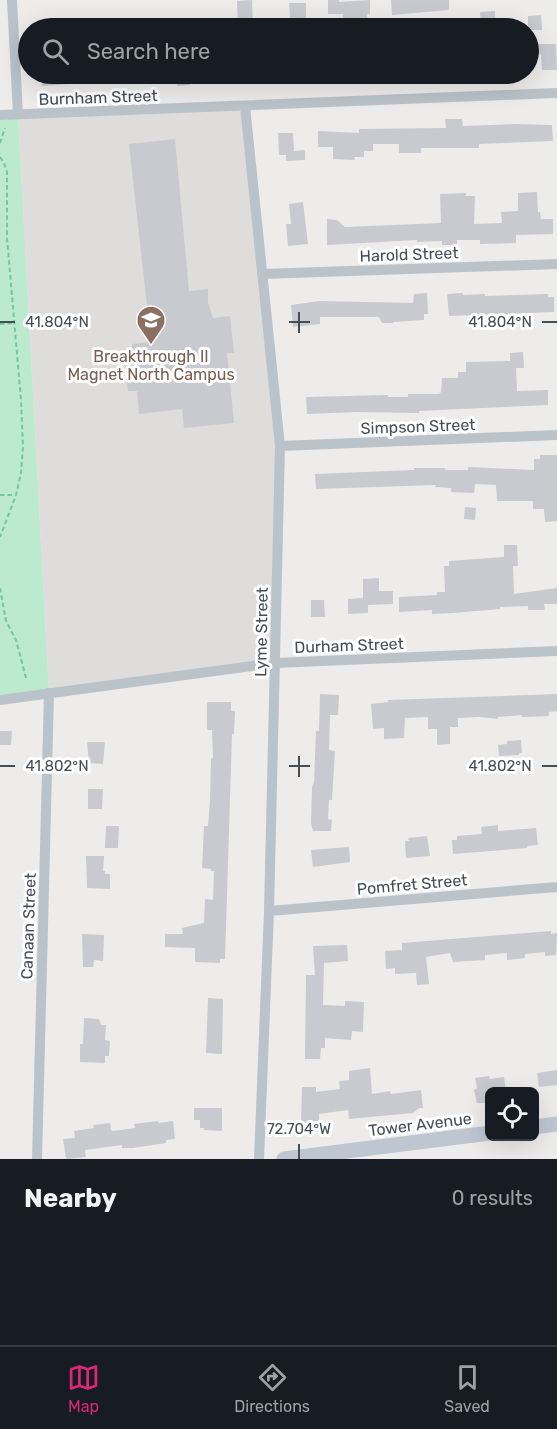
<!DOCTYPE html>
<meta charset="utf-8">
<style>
body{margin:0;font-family:Rubik,sans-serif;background:#242831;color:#f1f3f6}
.controls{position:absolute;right:18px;bottom:18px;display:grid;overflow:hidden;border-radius:9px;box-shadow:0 6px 24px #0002}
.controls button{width:54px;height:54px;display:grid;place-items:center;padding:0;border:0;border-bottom:2px solid #363941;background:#171b24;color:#f1f3f6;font:30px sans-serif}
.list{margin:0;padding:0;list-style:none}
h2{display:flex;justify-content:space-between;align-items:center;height:78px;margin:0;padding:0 24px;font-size:26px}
h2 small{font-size:20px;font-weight:400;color:#9ea1a6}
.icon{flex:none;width:33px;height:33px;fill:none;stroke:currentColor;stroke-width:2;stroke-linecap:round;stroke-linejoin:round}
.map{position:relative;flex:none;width:557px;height:1159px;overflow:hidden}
.search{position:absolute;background:#171b24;box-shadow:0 6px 24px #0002;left:18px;right:18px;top:18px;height:66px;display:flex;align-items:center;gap:15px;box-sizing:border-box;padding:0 21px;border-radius:33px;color:#9ea1a6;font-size:22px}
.sheet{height:186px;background:#171b24}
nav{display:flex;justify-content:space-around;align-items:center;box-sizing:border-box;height:84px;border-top:2px solid #363941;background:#171b24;font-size:16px;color:#9ea1a6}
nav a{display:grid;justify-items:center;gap:3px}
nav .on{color:#db2777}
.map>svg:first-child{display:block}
</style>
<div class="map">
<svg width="557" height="1159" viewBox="0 0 557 1159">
<rect width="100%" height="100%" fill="#eeebeb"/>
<polygon fill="#dfdcdc" points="245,106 280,446 275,663 49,693 18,114"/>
<polygon fill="#bbeace" points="18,114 49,693 0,700 0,115"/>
<g fill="#c8cad0">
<polygon points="252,0 253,28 238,28 237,1"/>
<polygon points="328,0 339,0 339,2 370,0 370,14 367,14 367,28 343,28 343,14 328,14"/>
<polygon points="391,0 449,0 449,10 392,15"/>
<polygon points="289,3 306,3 306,28 291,28"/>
<polygon points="495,11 495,25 481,26 480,12"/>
<polygon points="541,15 542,30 528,30 528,16"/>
<polygon points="537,44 556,44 557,70 542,70 541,54 537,55"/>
<polygon points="41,74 109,74 109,81 42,86"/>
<polygon points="176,74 189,74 190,85 177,86"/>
<polygon points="445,119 462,119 463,126 516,124 552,125 553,141 479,144 479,148 421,148 421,153 399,153 399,144 373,144 373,151 364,151 364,157 354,157 355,160 333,159 333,147 318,147 318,131 359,133 359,129 446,128"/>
<polygon points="278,133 293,133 294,151 305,150 305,160 286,161 286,155 279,155"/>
<polygon points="175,139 189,291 208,289 208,303 213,318 230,316 234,353 227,353 234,423 184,428 182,409 139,414 137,391 128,391 124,353 132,352 132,344 151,342 129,144"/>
<polygon points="537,192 538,212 540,212 541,219 553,219 553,234 516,235 516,243 480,244 480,240 457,240 457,245 442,245 442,241 417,242 417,240 327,245 327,219 337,220 345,227 441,223 440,194 466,193 466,196 475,196 474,224 502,223 501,212 518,211 518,193"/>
<polygon points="303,202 308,244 288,246 286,224 291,224 289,204"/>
<polygon points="427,293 428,314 424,314 424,320 393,322 393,323 382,323 379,317 320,317 320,324 293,327 291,305 319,301 413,303 414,294"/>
<polygon points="463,293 463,295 485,294 485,296 548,294 548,297 554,297 554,312 449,316 447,294"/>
<polygon points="523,352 524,368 516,368 517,391 548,390 548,405 419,411 419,413 357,412 307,414 306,397 388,395 388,397 408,397 408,394 439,394 441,392 442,378 458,378 458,372 466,372 466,362 510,361 510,353"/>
<polygon points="540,455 557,455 557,521 545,522 544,509 533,509 533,501 497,501 496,485 475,484 474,493 451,492 451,488 435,487 436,485 316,489 315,474 414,470 414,468 445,468 445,470 468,470 468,467 534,470 534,459 540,459"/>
<polygon points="465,507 476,508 475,520 464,519"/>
<polygon points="504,545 517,545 518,566 513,566 514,594 557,588 557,604 544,604 545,610 528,610 528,606 500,607 500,609 453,613 432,614 432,610 399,612 399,597 437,595 437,592 445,592 444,566 449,566 449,561 504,557"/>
<polygon points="379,578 379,591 393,591 393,604 368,605 368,613 348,614 348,599 363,598 363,579"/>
<polygon points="311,600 324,600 325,617 311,617"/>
<polygon points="320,694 339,695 338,715 330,715 329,750 335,751 332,800 329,800 328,819 332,820 331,831 313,831 311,823 312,787 314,782 316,731 319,731"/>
<polygon points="557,694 557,711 549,712 549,716 522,717 522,715 498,717 498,719 480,717 458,718 458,727 450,727 450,744 437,745 437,729 428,729 428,717 405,718 404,738 384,739 384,728 373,729 371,704 388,702 388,700"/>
<polygon points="207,702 231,702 231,711 235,711 234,734 232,734 225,959 220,959 220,963 195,962 195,948 165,947 165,934 183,934 182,928 204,923 205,899 213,900 214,871 211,871 211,869 202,868 204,826 208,826 210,801 211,758 213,758 212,730 207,730"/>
<polygon points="0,731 12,731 11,745 0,745"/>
<polygon points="521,740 522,753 519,753 519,755 499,756 498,745 507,744 507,741"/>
<polygon points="87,742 105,742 103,764 89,763"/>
<polygon points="88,789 103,789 102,809 88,809"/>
<polygon points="498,825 498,831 536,828 538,845 527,846 527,848 453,854 452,840 457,840 457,836 482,834 481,827"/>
<polygon points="106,826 119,826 118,848 105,848"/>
<polygon points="427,836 430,856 406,858 405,841 409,841 408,838"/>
<polygon points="349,847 350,862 313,867 311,850"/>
<polygon points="86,856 104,856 103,871 105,871 105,874 110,874 110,889 87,888"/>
<polygon points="551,931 551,934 557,933 556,955 545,956 545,952 525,954 525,958 507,960 507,953 485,955 485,960 453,962 450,953 426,957 429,984 417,985 416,973 395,974 395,968 386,969 385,951 402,950 402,943"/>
<polygon points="82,934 104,935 103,961 94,960 93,967 83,967"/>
<polygon points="347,945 348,961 324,963 323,1005 345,1006 345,1001 364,1002 363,1032 352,1031 351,1040 325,1038 325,1048 321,1048 320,1059 305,1059 306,975 315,975 313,946"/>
<polygon points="208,998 223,999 222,1054 206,1053"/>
<polygon points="84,1018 99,1019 101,1025 106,1025 105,1040 110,1041 109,1056 105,1056 105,1063 80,1062 80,1044 83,1044"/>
<polygon points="370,1068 372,1094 390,1091 391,1094 421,1090 423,1108 419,1108 413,1113 349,1119 348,1110 319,1114 319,1124 301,1124 302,1087 316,1087 316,1092 340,1089 339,1081 349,1080 349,1071"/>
<polygon points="557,1070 557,1085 539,1087 537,1073"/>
<polygon points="489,1076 490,1079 504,1077 506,1092 489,1092 489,1103 477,1103 474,1090 477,1088 475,1078"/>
<polygon points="194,1108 222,1108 222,1131 204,1130 204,1128 200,1128 200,1120 194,1120"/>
<polygon points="158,1121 159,1123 173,1121 175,1139 166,1140 166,1143 133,1148 122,1148 122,1145 85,1150 86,1157 66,1159 63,1139 75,1138 74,1131 94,1128 93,1125 110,1123 111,1130 113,1131 135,1128 134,1124"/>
</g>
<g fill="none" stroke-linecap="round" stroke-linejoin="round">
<g stroke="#76c59f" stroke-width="2" stroke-dasharray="4.5 3" stroke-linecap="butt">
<polyline points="0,143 5,128"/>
<polyline points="0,157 4,163 7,172 7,238 21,400 23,447 21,473 16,495 0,537"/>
<polyline points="0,324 14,323"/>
<polyline points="0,495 16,495"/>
<polyline points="0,588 6,621 16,640 26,678"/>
</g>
<g stroke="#bac3ca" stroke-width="10">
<polyline points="12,0 18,114"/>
<polyline points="245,106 280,446 269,911 259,1159"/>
<polyline points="0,115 557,93"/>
<polyline points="262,274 557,264"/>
<polyline points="280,446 557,435"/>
<polyline points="0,700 275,663 557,651"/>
<polyline points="269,911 557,887"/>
<polyline points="37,1159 49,693"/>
</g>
<g stroke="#bdc6d1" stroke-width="15">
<polyline points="534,1127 557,1124"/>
<polyline points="284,1159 490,1133"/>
</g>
</g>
<path fill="none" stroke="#454e57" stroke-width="2" d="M 299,312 L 299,333M 0,322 L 15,322M 289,322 L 310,322M 542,322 L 557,322M 299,756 L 299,777M 0,766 L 15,766M 289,766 L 310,766M 542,766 L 557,766M 299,1144 L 299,1159"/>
<defs>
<g id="school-pin" transform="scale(1.5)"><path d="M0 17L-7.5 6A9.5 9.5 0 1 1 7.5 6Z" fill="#8d6e63" stroke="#fff"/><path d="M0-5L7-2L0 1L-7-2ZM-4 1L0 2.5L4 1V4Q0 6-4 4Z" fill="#fff"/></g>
</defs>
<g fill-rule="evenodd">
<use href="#school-pin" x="151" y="320"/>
</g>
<g text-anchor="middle" stroke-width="6" stroke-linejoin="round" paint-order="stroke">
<g font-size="16" fill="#454e57" stroke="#fff">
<text transform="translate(98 97) rotate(-2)" y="6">Burnham Street</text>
<text transform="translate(409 254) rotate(-2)" y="6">Harold Street</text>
<text transform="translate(418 426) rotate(-2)" y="6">Simpson Street</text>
<text transform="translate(261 632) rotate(-89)" y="6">Lyme Street</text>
<text transform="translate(349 645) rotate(-2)" y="6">Durham Street</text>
<text transform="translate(412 884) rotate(-5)" y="6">Pomfret Street</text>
<text transform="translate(28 926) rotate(-88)" y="6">Canaan Street</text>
<text transform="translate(420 1124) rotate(-7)" y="6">Tower Avenue</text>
</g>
<g font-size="16" fill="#785e54" stroke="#fff">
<text x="151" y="362">Breakthrough II<tspan x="151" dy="18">Magnet North Campus</tspan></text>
</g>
</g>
<g font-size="15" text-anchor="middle" fill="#454e57" stroke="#fff" stroke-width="6" stroke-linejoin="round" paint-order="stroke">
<text x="57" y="327">41.804°N</text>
<text x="500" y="327">41.804°N</text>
<text x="57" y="771">41.802°N</text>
<text x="500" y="771">41.802°N</text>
<text x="299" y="1134">72.704°W</text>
</g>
</svg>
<div class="controls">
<button><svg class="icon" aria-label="locate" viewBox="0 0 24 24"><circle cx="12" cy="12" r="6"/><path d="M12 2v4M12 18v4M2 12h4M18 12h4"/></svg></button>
</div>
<div class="search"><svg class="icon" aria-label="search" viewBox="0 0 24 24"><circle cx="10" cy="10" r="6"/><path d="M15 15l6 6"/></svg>Search here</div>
</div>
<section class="sheet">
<h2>Nearby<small>0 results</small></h2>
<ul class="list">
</ul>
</section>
<nav>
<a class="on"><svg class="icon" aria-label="map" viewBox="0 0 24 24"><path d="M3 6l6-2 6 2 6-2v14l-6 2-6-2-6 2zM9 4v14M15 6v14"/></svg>Map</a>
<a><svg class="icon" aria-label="directions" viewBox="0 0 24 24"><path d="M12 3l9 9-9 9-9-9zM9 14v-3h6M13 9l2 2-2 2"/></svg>Directions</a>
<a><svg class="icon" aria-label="saved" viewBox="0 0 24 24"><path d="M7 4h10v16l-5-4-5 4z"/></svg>Saved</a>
</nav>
